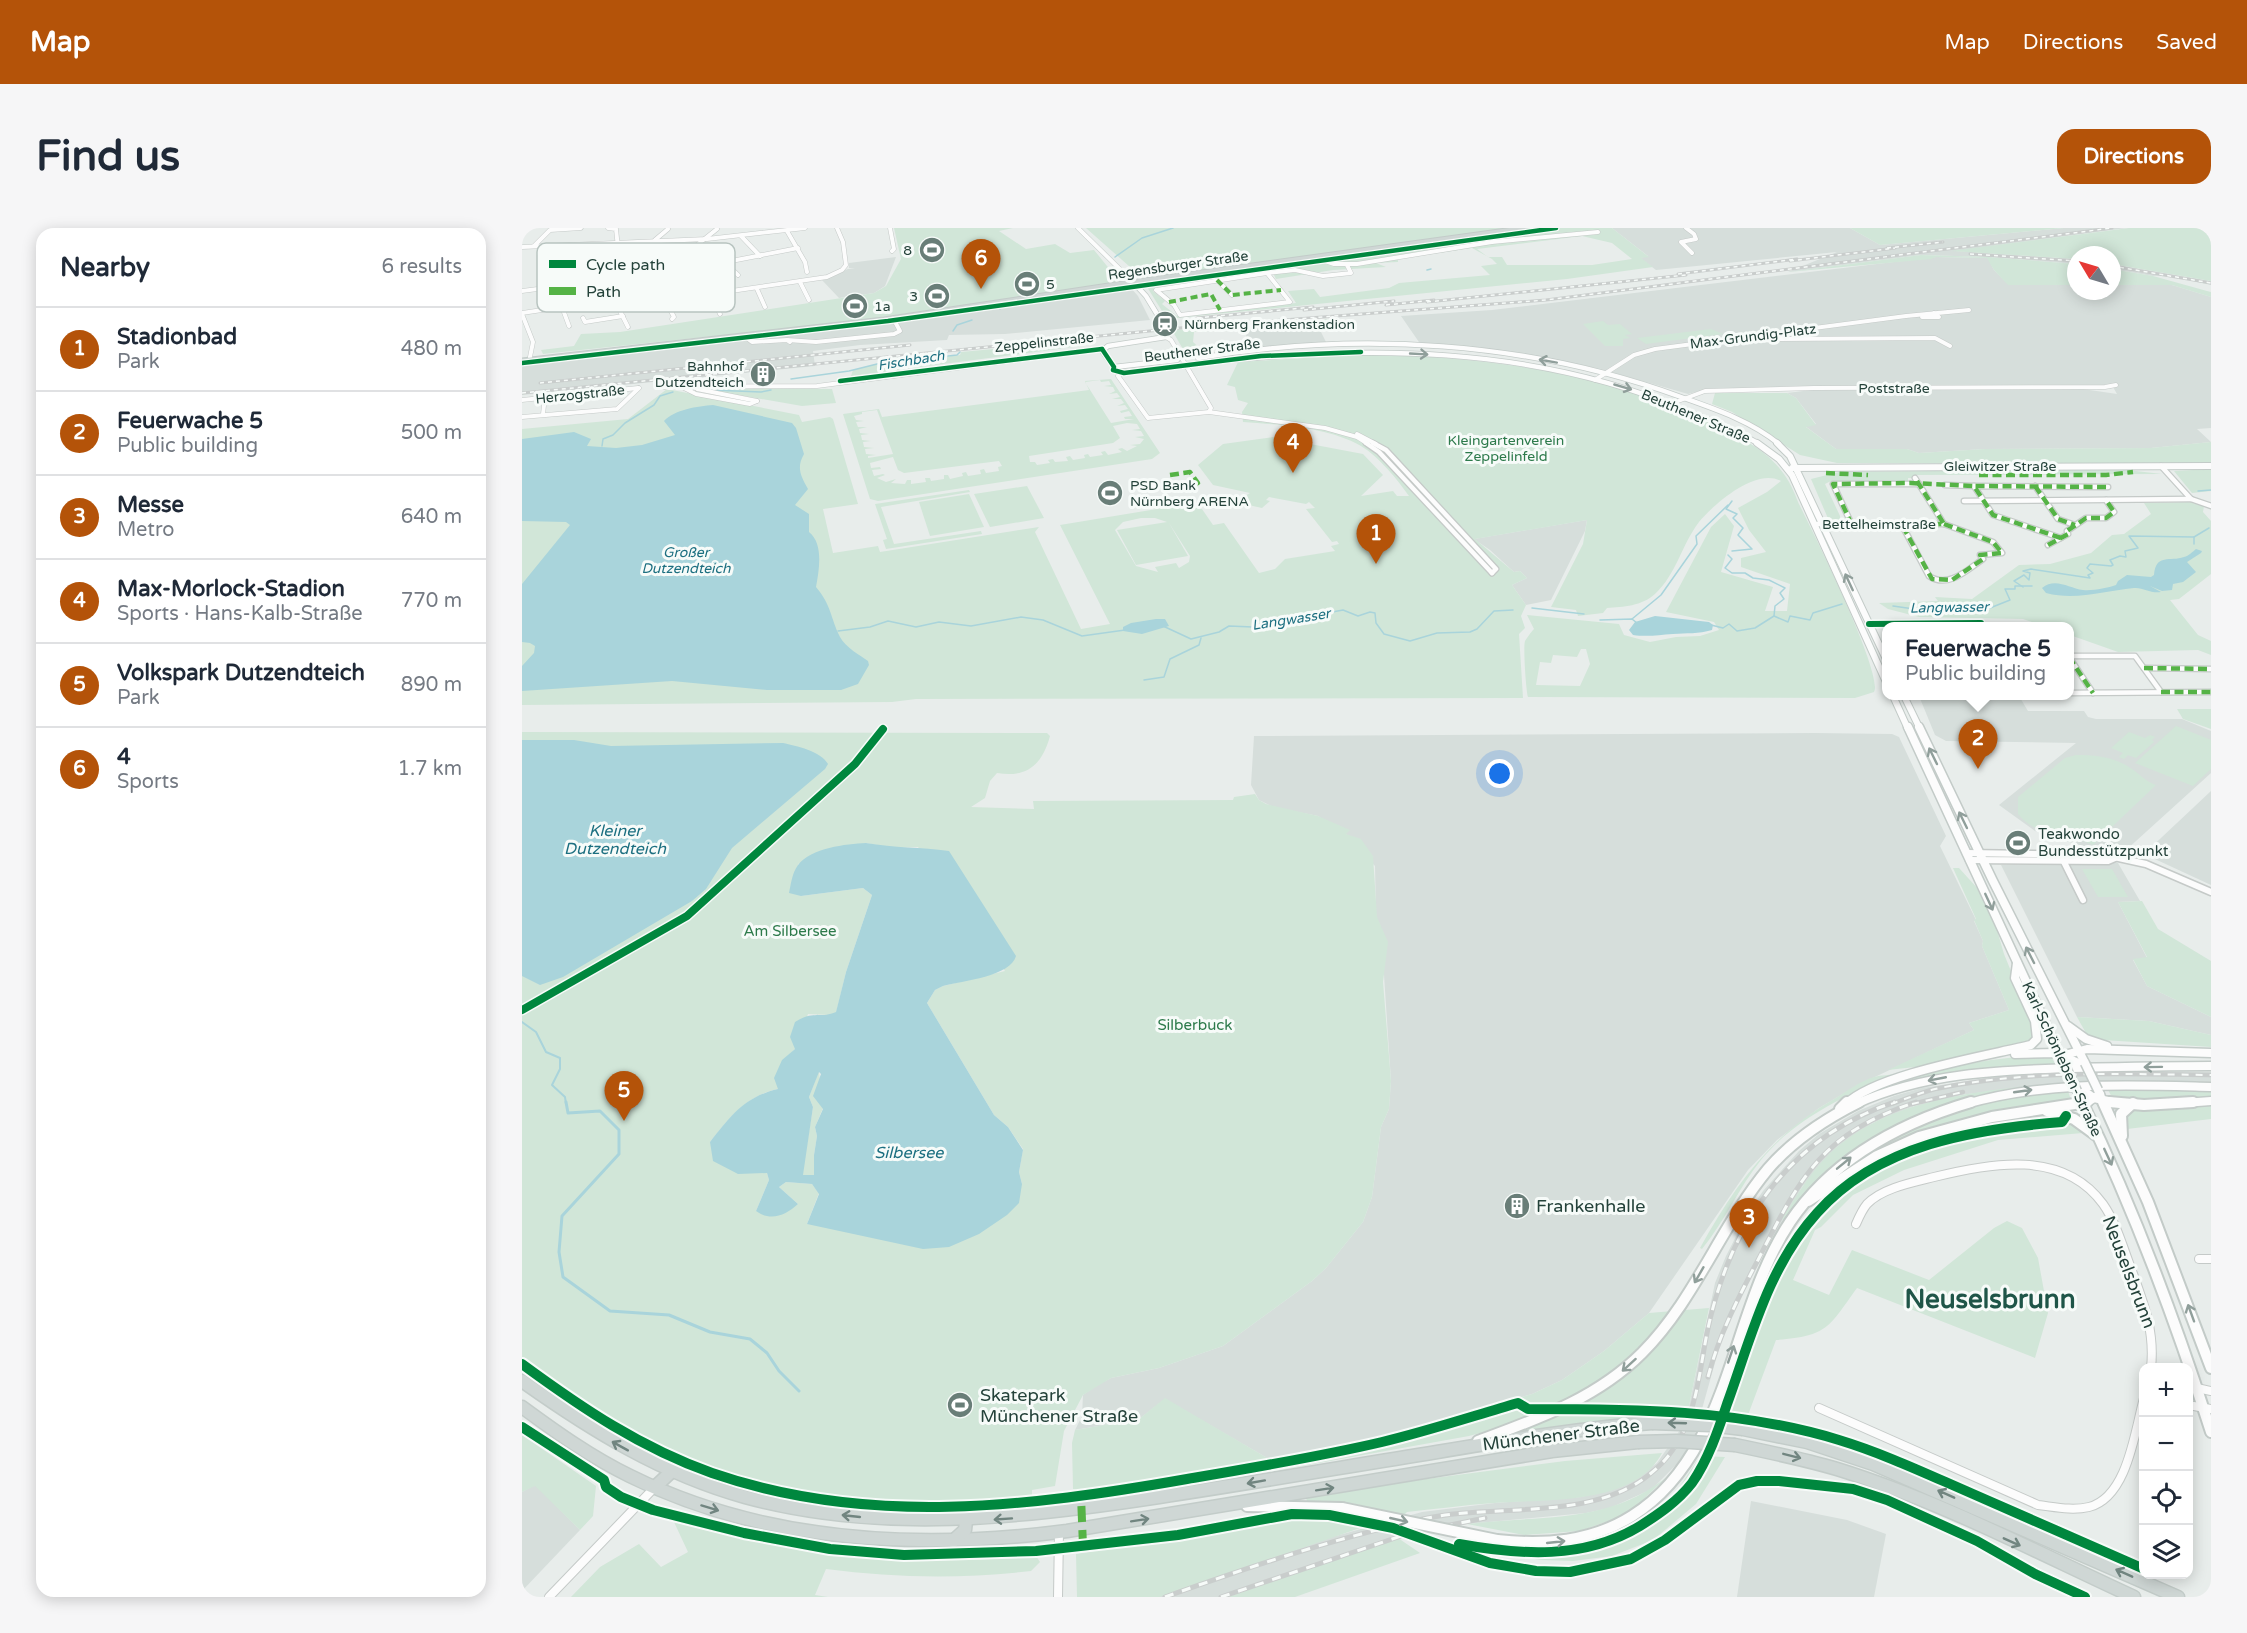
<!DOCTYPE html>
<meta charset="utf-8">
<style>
body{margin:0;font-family:"Varela Round",sans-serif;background:#f6f6f7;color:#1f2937}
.controls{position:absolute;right:18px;bottom:18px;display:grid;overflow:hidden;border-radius:12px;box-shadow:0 3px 15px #0003}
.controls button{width:54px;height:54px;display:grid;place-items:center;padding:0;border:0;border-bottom:2px solid #e0e1e3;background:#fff;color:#1f2937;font:30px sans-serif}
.compass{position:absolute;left:1545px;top:18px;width:54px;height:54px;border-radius:50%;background:#fff;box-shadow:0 3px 15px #0003;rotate:308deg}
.you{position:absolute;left:978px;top:546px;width:21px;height:21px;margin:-15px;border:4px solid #fff;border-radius:50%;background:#1a73e8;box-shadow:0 0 0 9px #1a73e833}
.badge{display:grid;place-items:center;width:39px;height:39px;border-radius:50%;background:#b45309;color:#fff;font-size:20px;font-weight:700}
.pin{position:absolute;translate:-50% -50px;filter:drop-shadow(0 2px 3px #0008)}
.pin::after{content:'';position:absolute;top:32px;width:21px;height:18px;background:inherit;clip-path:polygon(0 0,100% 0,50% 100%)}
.popup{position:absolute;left:1360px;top:394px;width:192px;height:78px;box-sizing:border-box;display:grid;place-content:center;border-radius:12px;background:#fff;filter:drop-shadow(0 2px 4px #0005);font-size:20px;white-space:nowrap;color:#747a83}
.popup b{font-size:22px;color:#1f2937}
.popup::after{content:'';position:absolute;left:50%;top:100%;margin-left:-12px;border:12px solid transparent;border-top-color:#fff}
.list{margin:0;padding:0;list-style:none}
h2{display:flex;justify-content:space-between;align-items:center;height:78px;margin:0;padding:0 24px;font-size:26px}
h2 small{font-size:20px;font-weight:400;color:#747a83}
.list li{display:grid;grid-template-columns:39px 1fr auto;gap:18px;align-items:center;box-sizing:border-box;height:84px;padding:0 24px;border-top:2px solid #e0e1e3}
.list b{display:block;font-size:22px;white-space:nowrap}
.list p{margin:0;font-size:20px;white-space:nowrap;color:#747a83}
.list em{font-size:20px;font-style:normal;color:#747a83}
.icon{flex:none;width:33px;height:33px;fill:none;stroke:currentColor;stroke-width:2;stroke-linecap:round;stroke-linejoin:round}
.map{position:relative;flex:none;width:1689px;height:1369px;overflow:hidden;border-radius:18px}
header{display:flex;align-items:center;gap:36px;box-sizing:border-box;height:84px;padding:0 30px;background:#b45309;color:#fff}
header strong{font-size:28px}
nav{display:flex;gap:33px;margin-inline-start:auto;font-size:21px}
.intro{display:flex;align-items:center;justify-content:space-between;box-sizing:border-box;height:144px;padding:0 36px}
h1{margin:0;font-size:42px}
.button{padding:15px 27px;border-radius:18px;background:#b45309;color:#fff;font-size:21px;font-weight:700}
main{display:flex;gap:36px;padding:0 36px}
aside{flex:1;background:#fff;border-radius:18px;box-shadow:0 3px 15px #0003}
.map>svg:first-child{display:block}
</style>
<header>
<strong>Map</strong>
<nav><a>Map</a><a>Directions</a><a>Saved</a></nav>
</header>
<div class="intro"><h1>Find us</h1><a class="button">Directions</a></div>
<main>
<aside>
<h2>Nearby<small>6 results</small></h2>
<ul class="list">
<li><span class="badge">1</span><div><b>Stadionbad</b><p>Park</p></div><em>480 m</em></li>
<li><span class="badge">2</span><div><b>Feuerwache 5</b><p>Public building</p></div><em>500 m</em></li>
<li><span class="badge">3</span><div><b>Messe</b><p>Metro</p></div><em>640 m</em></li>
<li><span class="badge">4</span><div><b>Max-Morlock-Stadion</b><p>Sports · Hans-Kalb-Straße</p></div><em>770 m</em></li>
<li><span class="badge">5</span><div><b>Volkspark Dutzendteich</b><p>Park</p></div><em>890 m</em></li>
<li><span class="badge">6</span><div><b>4</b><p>Sports</p></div><em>1.7 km</em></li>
</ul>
</aside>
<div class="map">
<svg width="1689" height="1369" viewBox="0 0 1689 1369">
<rect width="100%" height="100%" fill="#e8edeb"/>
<g fill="#d6dedb">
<polygon points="1090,0 1328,0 1358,17 1542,0 1604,0 1434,23 1554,31 1554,36 1467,29 1399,27 1266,44 1315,24 1134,42 1118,30 1126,28"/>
<polygon points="374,29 363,58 352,65 317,70 300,52 326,41 333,41 327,40 327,35"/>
<polygon points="1414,29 1466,30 1472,42 1487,57 1554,57 1554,63 1590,63 1590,57 1650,57 1689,69 1689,200 1675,201 1689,214 1629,220 1463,221 1397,225 1385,221 1314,221 1283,198 1294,196 1274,170 1265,165 1297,161 1554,160 1595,166 1591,159 1185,161 1166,166 1079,141 1021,129 899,117 879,88 970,82"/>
<polygon points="1590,36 1689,53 1689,57 1644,47 1631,48 1590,41"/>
<polygon points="608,59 616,68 628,92 483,106 427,107 425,112 338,117 291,123 293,138 0,167 0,137 6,135 318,99"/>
<polygon points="795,96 804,114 728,120 722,101"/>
<polygon points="1065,292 1063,303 1029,372 1004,377 990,357 1005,350 998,343 992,344 968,322 952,311"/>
<polygon points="1397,468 1497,468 1506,483 1562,483 1566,489 1574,491 1660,491 1689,503 1689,545 1603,623 1573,622 1513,603 1477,577 1554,515 1424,513 1413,507"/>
<polygon points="1292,505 1370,506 1377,509 1424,608 1418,618 1454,692 1452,693 1461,713 1460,718 1487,782 1447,795 1452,802 1336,857 1297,880 1255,912 1226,942 1127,1085 1082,1123 1040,1152 1010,1166 836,1217 747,1231 643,1171 617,1191 553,1202 560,1188 561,1167 575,1157 589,1150 637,1140 701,1118 790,1053 804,1040 841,994 850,969 859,899 867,881 869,853 862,747 854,685 853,638 824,606 796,588 751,579 737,572 729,557 732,508"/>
<polygon points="1689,563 1689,657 1622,626"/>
<polygon points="1596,635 1618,673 1596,674 1625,730 1611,732 1625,758 1689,789 1689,807 1627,793 1555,789 1479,637"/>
<polygon points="1577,844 1689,844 1689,855 1536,855 1438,867 1397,876 1370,887 1351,895 1315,919 1280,959 1234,1038 1203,1099 1173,1206 1158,1233 1130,1261 1088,1280 1064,1285 945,1296 876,1310 706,1369 635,1369 810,1309 900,1284 973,1275 1059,1269 1101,1258 1135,1235 1158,1202 1167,1178 1193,1055 1204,1028 1226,985 1241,963 1277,923 1297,906 1336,883 1372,868 1400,860 1470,849"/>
<polygon points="13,1257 58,1302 0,1363 0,1264"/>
<polygon points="1229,1273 1325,1292 1364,1306 1352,1369 1215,1369"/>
</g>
<g fill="#d1e6d8" fill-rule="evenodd">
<polygon points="372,0 491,0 477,3 504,21 533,16 548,25 572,22 598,54 326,94 21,126 19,122 52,118 59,106 98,104 352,65 364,58 379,31"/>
<polygon points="564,0 1002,0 619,51 613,50 605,43 621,46 605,41 608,39"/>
<path d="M 1026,0 L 1090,0 L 1127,29 L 1119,30 L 1131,39 L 1045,51 L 645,91 L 625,59 L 661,50 L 788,33 L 827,36 L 808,31 ZM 1060,8 L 1090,15 L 1110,31 L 1070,37 L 985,37 L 980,29 L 966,29 L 955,21 ZM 950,20 L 970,31 L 975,36 L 959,38 L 968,47 L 877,55 L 867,60 L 798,69 L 792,61 L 766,63 L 774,75 L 655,88 L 640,76 L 643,73 L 631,63 L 632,60 L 739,43 L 751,45 L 754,51 L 811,42 L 864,39 L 854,35 L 876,34 L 876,31 Z"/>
<polygon points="1328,0 1542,0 1358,17"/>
<polygon points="1607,0 1689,0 1689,53 1590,36 1590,27 1554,27 1554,31 1429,23"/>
<polygon points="1399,27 1467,29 1554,36 1554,57 1486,57 1472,42 1465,30 1414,29 1409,31 1266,44"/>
<polygon points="1590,41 1631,48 1685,63 1689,64 1689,69 1650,57 1590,57"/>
<polygon points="812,91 815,95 725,101 734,96"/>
<polygon points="1081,93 1086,97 1098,96 1110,106 1103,107 1108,110 1101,111 1101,118 1083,118 1061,96"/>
<polygon points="718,97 718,101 672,104 671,114 684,126 673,128 669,122 662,123 650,102"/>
<polygon points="1189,101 1201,106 1124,116 1115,110"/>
<polygon points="526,116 528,120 559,116 559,118 329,148 331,142 350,137 438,127 439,124"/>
<path d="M 852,126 C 967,130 1079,144 1184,193 C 1226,213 1260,227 1276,274 C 1289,300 1362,446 1352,464 L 1333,470 L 1006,469 C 1004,462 1001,419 1003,413 C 1005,410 1009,404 1012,401 L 1005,387 L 1097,396 L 1102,407 L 1128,414 L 1154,409 L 1178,408 L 1197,402 L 1192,394 L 1144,384 L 1189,299 L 1203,286 L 1212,298 L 1199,344 L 1251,359 L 1243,383 L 1265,383 L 1268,356 L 1219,339 L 1219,330 L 1244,324 L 1227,302 L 1216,280 L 1245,264 L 1259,253 C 1234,239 1192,276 1177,294 C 1160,316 1154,347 1133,366 C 1120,378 1101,379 1085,380 L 1081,385 L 1056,388 L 1054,382 L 1029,379 L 1061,316 L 1065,292 L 953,311 L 992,344 L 998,343 L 1005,350 L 990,357 L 1004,377 L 999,388 L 1003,400 L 997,406 L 1001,470 L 394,471 L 370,474 L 0,477 L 0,201 L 106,191 L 145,161 L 277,187 L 280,194 L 308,189 L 311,191 L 336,276 L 301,281 L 311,325 L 356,318 L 358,324 L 517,299 L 513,304 L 559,401 L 588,396 L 538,297 L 659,277 L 680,281 L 691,297 L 702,295 L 737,345 L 753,341 L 763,331 L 813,323 L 809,318 L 817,316 L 815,313 L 810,314 L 784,281 L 793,280 L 787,274 L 784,276 L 747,269 L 744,272 L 748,273 L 740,280 L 713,274 L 728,265 L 691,257 L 676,237 L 701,216 L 751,209 L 841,226 L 861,247 L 839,268 L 871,263 L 875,268 L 887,268 C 875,251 857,229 839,218 C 805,199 759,197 721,194 L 720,184 L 726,175 L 716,172 L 713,159 L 705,157 L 716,134 ZM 619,290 L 633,290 L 645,294 L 595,302 L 614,337 L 666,328 L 647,295 L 668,328 L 667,334 L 657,340 L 654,335 L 633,339 L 636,344 L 614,338 L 593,302 L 601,294 ZM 1059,421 L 1064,421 L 1068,436 L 1058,458 L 1014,457 L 1018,434 L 1029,435 L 1031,427 L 1055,429 Z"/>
<path d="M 589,151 L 638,225 L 630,231 L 356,273 L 348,271 L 321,186 L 357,181 L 360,189 L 567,162 L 563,153 ZM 578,152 L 579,154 L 587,153 L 589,157 L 582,158 L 591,159 L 593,163 L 587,166 L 595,165 L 598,169 L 590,171 L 599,171 L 602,175 L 595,178 L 603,177 L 606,181 L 598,183 L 599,185 L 607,183 L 610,188 L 602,189 L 603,191 L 612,191 L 589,195 L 563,154 ZM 355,182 L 371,226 L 346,230 L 346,228 L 354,227 L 344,226 L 343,221 L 352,220 L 342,219 L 341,214 L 349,213 L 340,212 L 339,207 L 347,206 L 338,205 L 337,201 L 345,199 L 336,199 L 334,194 L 342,193 L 334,192 L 332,188 L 340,186 L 340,184 ZM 605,195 L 615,196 L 618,201 L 610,202 L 619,203 L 622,208 L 613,209 L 622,211 L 618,216 L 608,217 L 615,218 L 605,223 L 600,220 L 596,221 L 600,224 L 586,227 L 583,223 L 579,224 L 581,227 L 568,229 L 566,226 L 562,227 L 563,230 L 551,232 L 548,228 L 544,229 L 546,233 L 533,234 L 531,231 L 526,232 L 528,235 L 515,237 L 513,234 L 508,234 L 507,228 L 591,215 L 598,210 L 591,198 ZM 371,229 L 376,242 L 382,245 L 477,233 L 480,238 L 476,239 L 477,243 L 464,245 L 462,241 L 458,242 L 459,246 L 446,248 L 444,244 L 440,245 L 441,248 L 428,251 L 426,247 L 422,247 L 422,251 L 409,253 L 408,250 L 403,250 L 404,254 L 389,256 L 389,252 L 385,252 L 383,256 L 369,255 L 374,251 L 364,254 L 355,250 L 363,247 L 361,246 L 352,248 L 350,242 L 359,241 L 358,239 L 349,240 L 348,235 Z"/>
<polygon points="195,160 310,161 314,175 280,178 187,162"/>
<polygon points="1193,165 1265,165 1274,170 1294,197 1284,199 1314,221 1385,221 1397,225 1463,221 1629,220 1689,214 1689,235 1315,235 1278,227 1210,184 1190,176"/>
<polygon points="1596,241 1640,246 1394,247 1391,248 1392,250 1386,250 1386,253 1309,253 1303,256 1318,288 1318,295 1308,295 1289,251 1317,244"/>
<polygon points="1689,241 1689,263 1670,265 1652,243"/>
<polygon points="505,258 522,290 468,299 452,266"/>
<polygon points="447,262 448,264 359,279 372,316 459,303 460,306 364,321 361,312 365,311 353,276"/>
<polygon points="447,266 462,299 408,308 397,274"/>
<polygon points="1667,274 1682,278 1681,284 1689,293 1689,346 1657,371 1648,372 1676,407 1689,413 1689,427 1676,422 1596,424 1548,407 1547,398 1522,398 1501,391 1397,389 1366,381 1357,375 1416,373 1413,369 1450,371 1497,337 1528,336 1569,325 1590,307 1602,306 1629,286 1622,275"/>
<polygon points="1655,481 1689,481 1689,501 1661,491"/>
<polygon points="1654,498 1689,512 1689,541 1671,558 1613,535"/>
<path d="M 0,504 L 525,505 L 528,508 C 520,537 505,550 475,545 L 468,553 L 463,570 L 449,579 L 512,581 L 511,573 L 711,572 L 712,569 L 733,566 L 737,572 L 744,576 L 796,588 L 828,602 L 824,606 L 839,611 L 851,628 L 855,689 L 866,714 L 861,754 L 869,853 L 867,881 L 859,899 L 850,969 L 841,994 L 804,1040 L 790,1053 L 701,1118 L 637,1140 L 589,1150 L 561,1167 L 542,1203 L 533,1258 L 510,1262 L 510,1283 L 359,1287 L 284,1277 L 212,1260 L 144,1236 L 47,1180 L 0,1146 ZM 344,615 L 372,620 L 396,619 L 483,743 L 421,758 L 413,762 L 405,775 L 472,887 L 486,899 L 501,921 L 497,944 L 500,956 L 285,996 L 297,965 L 290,956 L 264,954 L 257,959 L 276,976 L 234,983 L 247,952 L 245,945 L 188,914 C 208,889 224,868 256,861 L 260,833 L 273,821 L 286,786 L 307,787 L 314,785 L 324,744 L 350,667 L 341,660 L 279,668 L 276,636 Z"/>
<polygon points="1607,504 1623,510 1628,507 1633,509 1630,512 1632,514 1614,530 1606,527 1602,531 1597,529 1601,525 1589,520"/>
<path d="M 1554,527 C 1574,527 1593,529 1610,541 C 1619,547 1623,553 1634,557 L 1571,617 C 1545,605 1517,611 1496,586 L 1496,569 L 1543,530 Z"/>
<polygon points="1431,640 1437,640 1457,662 1475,702 1482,726 1513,802 1512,809 1507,816 1402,838 1366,842 1452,802 1447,795 1487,782 1460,718 1461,713 1452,692 1454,691"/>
<polygon points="1560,641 1590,641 1606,669 1576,669"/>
<polygon points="1620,673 1636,701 1689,733 1689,789 1625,758 1611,731 1625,729 1596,674"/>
<polygon points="1555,789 1627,793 1689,807 1689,819 1581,812 1565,807"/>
<path d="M 1528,827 L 1534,837 L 1373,858 L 1345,866 C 1405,842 1463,829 1528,827 Z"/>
<polygon points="297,843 301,880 293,899 295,908 292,927 292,947 280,947 291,879 287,869"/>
<path d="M 1375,846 C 1326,866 1273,890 1239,932 C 1217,959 1203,993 1180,1021 L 1178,1020 C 1213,957 1248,908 1312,871 C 1324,864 1338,853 1352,849 C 1359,847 1368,847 1375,846 Z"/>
<path d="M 1507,858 C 1406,876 1324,907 1262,992 L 1260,991 C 1276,965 1292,938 1316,918 C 1370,874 1440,865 1507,858 Z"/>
<polygon points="1585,860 1689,863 1689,891 1605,901 1605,888 1618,879 1592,873"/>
<path d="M 1546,863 L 1549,872 L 1448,890 L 1311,951 C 1382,894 1455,869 1546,863 Z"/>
<path d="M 1524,887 L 1552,895 L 1561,905 L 1476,912 L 1382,942 L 1331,967 L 1299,999 L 1293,1002 L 1271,1052 L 1307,1067 L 1330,1022 L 1407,1052 L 1472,1000 L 1485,993 L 1500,1000 L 1516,1030 L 1526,1085 L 1513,1130 L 1335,1060 C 1306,1100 1306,1108 1254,1112 L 1226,1187 L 1202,1185 L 1239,1079 L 1286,987 L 1317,958 L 1372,923 L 1416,907 Z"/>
<polygon points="1187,1080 1167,1178 1121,1190 1005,1203 984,1198 947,1208 725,1248 746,1231 565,1265 551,1261 550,1215 553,1202 617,1191 643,1170 747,1231 836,1217 1010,1166 1040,1152 1082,1123 1127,1085"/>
<polygon points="0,1207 74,1258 71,1288 58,1302 13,1258 0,1264"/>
<path d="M 1140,1225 C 1112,1278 1023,1271 972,1275 C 943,1277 914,1281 885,1284 L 882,1287 L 829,1275 L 785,1273 L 784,1270 L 866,1256 L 1043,1233 Z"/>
<polygon points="1178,1228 1203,1229 1174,1276 1131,1312 1090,1328 1051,1333 1019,1332 932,1319 1061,1320 1108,1301 1151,1269"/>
<path d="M 1148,1246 L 1106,1286 L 1058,1303 L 1002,1307 L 945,1296 C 1017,1287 1090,1297 1148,1246 Z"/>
<polygon points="767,1291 847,1297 637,1369 555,1369 554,1326"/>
<path d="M 152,1294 C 275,1327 388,1339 514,1328 L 518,1334 L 509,1343 C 440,1351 373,1350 304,1341 L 293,1367 L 306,1369 L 49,1369 L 78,1339 L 117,1316 L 139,1339 L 166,1324 Z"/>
<polygon points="876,1310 898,1325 773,1369 706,1369"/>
</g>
<g fill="#a9d4db" fill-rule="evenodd">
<path d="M 191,177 L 270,195 L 274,200 L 282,226 C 274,240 279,248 286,261 L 273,277 L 287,286 L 287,304 C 302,316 297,342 294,359 C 310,378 308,389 318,409 C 324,420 338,427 346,433 L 347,437 L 336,456 L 319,462 L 245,462 L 150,453 L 0,463 L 0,438 L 12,425 L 13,418 L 8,415 L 0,414 L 0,356 L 48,297 L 44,294 L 0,293 L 0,211 L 52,204 L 69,211 L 65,218 L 94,220 L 120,217 L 153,207 L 142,193 C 152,182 176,178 191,177 Z"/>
<path d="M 1674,321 L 1680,323 L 1679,325 L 1665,334 L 1674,344 L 1661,354 L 1651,356 L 1650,362 L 1640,363 L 1628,358 L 1639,364 C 1629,366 1621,359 1612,360 C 1581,363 1554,373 1524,365 L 1520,360 C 1533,349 1547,360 1561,362 C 1571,363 1585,360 1594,357 L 1596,353 L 1605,347 L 1629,349 L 1632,347 C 1634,325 1648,334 1662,329 C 1667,328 1670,324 1674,321 Z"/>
<path d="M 1133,388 L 1187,394 L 1191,397 L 1190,402 C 1176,406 1165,405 1151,406 C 1136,407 1126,409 1111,407 L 1107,402 L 1113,394 Z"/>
<polygon points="634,391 643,391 647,398 620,406 601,403 601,399 609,395"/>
<path d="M 0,512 L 52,512 L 89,518 L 261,515 C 274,518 299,523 306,536 L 303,541 L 210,620 L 184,661 L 170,673 L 41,749 L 18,757 L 0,748 Z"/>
<path d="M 344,615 C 372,620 399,619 427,623 L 494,728 C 489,748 441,753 421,758 L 413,762 L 405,775 L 472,887 L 486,899 L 501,922 L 497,944 L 500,956 L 497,975 L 485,987 L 457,1006 L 427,1019 L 401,1021 L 285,996 L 297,966 L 290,956 L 264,954 L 257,959 L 276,976 C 264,987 249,994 234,983 L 247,952 L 245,945 L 216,946 L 191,933 L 188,914 C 209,888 222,869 256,861 L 252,850 L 260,832 L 273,821 L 268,809 L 273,794 C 292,782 297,791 314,784 L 324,744 L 350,667 L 341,660 L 279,668 L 267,665 C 269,656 270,645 276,637 C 289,620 324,616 344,615 ZM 297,844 L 299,846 L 291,868 L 301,881 L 293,899 L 295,908 L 292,927 L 292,947 L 281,947 L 291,879 L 287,869 Z"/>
</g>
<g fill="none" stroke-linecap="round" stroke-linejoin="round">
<g stroke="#a9d4db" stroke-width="1.5">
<polyline points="593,29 620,10 651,0"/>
<polyline points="905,42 909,41"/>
<polyline points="478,78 478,81"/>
<polyline points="431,103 435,97 450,92"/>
<polyline points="269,151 327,143 355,136 435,127 438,124"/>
<polyline points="189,162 239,164 249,162"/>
<polyline points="80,218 81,211 91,207 103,195 132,177 138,168 151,164"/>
<polyline points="1676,263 1689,262"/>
<polyline points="1210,273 1204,281 1215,286 1211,290 1221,300 1216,307 1230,321 1210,323"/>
<polyline points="1672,316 1672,309 1687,300"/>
<polyline points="1501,359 1492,353 1502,347 1507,352 1508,345 1501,343 1509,341 1568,350 1566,347 1571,345 1565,340 1568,336 1589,338 1591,337 1588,332 1598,328 1604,329 1603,323 1616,320 1607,308 1672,309"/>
<polyline points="1371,378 1392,381 1402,378 1443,376 1468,380 1488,372 1483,361 1493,361 1493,358 1510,358"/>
<polyline points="1010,380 1062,386"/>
<polyline points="1252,388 1266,394 1268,388 1288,392 1291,385 1320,376"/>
<polyline points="1110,391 1139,367 1175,316 1174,308 1206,277"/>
<polyline points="1078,392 1110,391 1115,395"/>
<polyline points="1189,397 1201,400 1207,396 1215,403 1233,400 1252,388 1253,378 1262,371 1258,365 1263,360 1247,352 1231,350 1223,345 1210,345 1203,340 1210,331 1206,327"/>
<polyline points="641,398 669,411 697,404 707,398 731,399 821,382 836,388 848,384 853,385 854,395 862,406 888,413 915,405 948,404 955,401 972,383 991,382"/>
<polyline points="316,403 348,399 366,393 394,399 417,394 449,398 499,389 521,392 560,408 603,402"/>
<polyline points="622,452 642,449 648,431 677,417 679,410"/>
</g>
<polyline stroke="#a9d4db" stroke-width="2" points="0,794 14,804 24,824 38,830 38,841 30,857 43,869 44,876"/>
<polyline stroke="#a9d4db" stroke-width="3" points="44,874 46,885 78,883 97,902 97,926 40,988 37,1024 41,1049 88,1083 147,1087 188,1104 228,1111 245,1125 257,1143 277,1163"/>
<polyline stroke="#c1cbc8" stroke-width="4.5" stroke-dasharray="4.5 2" stroke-linecap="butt" points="638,91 644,103"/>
<g stroke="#c5cac8" stroke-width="5">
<g id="minor-far3">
<polyline points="86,0 94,1 98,38 96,39"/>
<polyline points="368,0 372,21 370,23"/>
<polyline points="556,0 611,54"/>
<polyline points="1164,0 1172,6 1174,11 1159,14 1170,25"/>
<polyline points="265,3 283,34 285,44"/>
<polyline points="219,8 238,28"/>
<polyline points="133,12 146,1"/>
<polyline points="175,17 191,23 216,47"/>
<polyline points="12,18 28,2 59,0"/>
<polyline points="0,19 185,11 283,0"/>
<polyline points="41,29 53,55"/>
<polyline points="794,30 812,36 835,36 970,14 1076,4"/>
<polyline points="145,31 168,41 174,67"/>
<polygon points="745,45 768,74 658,87 652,77 634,62"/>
<polyline points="745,45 773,42 801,48 829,45 825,37"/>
<polyline points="114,46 175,17 195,1"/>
<polyline points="97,50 99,59"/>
<polyline points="278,54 287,72"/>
<polyline points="698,55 710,67"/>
<polyline points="47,56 49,67 52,68"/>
<polyline points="132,59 136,71"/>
<polyline points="235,61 243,79"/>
<polyline points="0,63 168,41 276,20"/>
<polyline points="189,66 198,86"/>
<polyline points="142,70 152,89 150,91"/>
<polyline points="93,73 106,99"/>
<polyline points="62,76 60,69 79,66"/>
<polyline points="40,79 47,98"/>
<polyline points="0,85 73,74 189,66 305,49 320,42 324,37 321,14 315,0"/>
<polyline points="0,86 11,114 8,129"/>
<polyline points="1400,89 1417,89 1412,85"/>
<polyline points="61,90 63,94 101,88"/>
<polyline points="222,108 230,114 265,112 268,114"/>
<polyline points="644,109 649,112 689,180 687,184"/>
<polyline points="1240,111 1413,110 1428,118"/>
<polyline points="265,112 294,114 372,106 378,103 371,90"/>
<polyline points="599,145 596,148 626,190 687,184 803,200 835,209 846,216"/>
<polyline points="1073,152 1112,127 1133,121 1384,88 1447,82"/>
<polyline points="142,159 295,158 580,121"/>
<polyline points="160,159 174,166 228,176 235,173"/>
<polyline points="175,161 235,173"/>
<polyline points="0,172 116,160"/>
<polyline points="1151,175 1183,163 1292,160 1583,159 1594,157"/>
<polyline points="21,186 23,169"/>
<polyline points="0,189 95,181 117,160"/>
<polyline points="835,206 854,216"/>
</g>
</g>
<g stroke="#c5cac8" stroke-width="7">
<g id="minor-far2">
<polyline points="844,215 857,224 970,345"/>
<polyline points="851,215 864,222 974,341 970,345"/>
<polyline points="1639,238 1669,271 1689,278"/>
<polyline points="1393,250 1422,296"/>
<polyline points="1423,257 1452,258"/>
<polyline points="1513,258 1536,291 1553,297"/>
<polyline points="1442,273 1669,271"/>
<path d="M 1295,296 L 1422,296 L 1471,314 L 1480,325 L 1458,327 L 1461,331 C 1445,342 1426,361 1407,348 L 1380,297"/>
<polyline points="1330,297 1311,256 1397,256"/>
<polyline points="1539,310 1471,287 1452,258 1586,259"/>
<polyline points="1526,317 1546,306 1545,303 1564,290 1584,290 1592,284 1584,272"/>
<polyline points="1347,396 1459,395 1463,398"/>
<polyline points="1547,428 1613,428 1639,464"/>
<polyline points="1547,429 1571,465"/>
<polyline points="1622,440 1689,441"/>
<polyline points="1547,465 1689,464"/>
</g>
</g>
<g stroke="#c5cac8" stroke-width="9">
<g id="minor-far1">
<polyline points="1444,625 1583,627 1624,636 1689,664"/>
<polyline points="1540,630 1561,672"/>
<polyline points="1447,632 1586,633 1593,630"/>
</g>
</g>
<g stroke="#c5cac8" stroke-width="10">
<g id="minor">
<path d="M 1334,996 C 1337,989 1340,982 1345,976 C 1360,960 1392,954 1412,949 C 1468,935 1541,921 1581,976 C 1595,996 1601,1020 1610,1043 C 1622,1076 1633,1104 1629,1140"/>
<polyline points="1677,1031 1689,1031"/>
<polyline points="1666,1158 1689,1163"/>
<polyline points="1666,1177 1689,1181"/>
<path d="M 1297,1180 L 1516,1277 C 1533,1279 1550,1283 1567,1279 C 1606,1269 1613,1202 1622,1170"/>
<polyline points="27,1369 133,1259"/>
<polyline points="536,1369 537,1304"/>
</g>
</g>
<g stroke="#c3cbc8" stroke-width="6">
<g id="secondary-far3">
<polyline points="611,54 624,68 638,91"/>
<polyline points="644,103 646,107 644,109 586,118 580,123 592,139 591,142 599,145 658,138"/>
<path d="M 676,130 C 837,103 1006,113 1159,169 C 1193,181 1229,193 1257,216"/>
<path d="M 679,135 C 842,117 1009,117 1163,182 C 1188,192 1214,202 1237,216"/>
<polyline points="592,139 655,132"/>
</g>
</g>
<g stroke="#c3cbc8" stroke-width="8">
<g id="secondary-far2">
<polyline points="1235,215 1257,231 1270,247 1364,454"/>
<polyline points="1255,215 1268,228 1364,431"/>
<polyline points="1270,240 1689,238"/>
<polyline points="1371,468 1386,501"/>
<polyline points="1382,468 1398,501"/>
</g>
</g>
<g stroke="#c3cbc8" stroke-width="11">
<g id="secondary-far1">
<polyline points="1386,499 1542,835"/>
<polyline points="1397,499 1471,653 1563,835"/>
<polyline points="1546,798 1564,811 1585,818"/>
<polyline points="1493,826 1534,825 1556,835"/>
<polyline points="1541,833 1546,826 1565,821 1689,825"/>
<polyline points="1576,862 1582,876"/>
<polyline points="1555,863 1561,876"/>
<polyline points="1562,863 1572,870 1600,876"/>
<path d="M 1324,876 C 1355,846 1464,828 1509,817 L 1515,811 L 1513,793 L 1493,750 L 1495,735"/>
<path d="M 1334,876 C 1402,845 1478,842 1551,840 C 1597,839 1643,838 1689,838"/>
<path d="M 1444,876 C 1523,853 1608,857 1689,859"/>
<polyline points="1563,876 1578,866"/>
<polyline points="1649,876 1689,873"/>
</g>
</g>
<g stroke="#c3cbc8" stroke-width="14">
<g id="secondary">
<path d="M 1560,874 C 1612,981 1653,1091 1689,1204"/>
<polyline points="1581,874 1626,974 1689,1140"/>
<polyline points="1587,874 1622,877 1671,874"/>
<polyline points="1318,881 1325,874"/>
<polyline points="1525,883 1552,891 1574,907"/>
<polyline points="1600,908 1599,886 1611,875"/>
<polyline points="1286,973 1355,928 1397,909 1470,889 1565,874"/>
<path d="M 956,1213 C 1015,1191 1074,1171 1120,1125 C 1173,1072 1198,999 1246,941 C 1271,912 1303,891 1337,874"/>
<polyline points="725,1278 820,1280"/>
<path d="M 975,1312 C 1022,1317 1069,1314 1110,1288 C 1210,1225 1207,1085 1268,994 C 1311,930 1378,895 1449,874"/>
</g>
</g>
<g stroke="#c3ccc9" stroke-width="7">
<polyline id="primary-far1" points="0,133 362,92 600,56 1006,0"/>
</g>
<g stroke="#c3ccc9" stroke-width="15">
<g id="primary">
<path d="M 0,1153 C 69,1202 140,1246 223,1269 C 358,1306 500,1290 637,1269 C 729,1255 822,1239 915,1224 C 986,1212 1058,1200 1130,1195"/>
<path d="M 0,1179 C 34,1204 69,1229 108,1248 C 243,1315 398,1322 545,1303 L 1030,1223 L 1116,1214"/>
<polyline points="1221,1201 1285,1214 1351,1236 1656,1369"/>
<path d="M 1213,1217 C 1247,1224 1281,1231 1315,1241 C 1418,1273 1514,1324 1612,1369"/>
<polyline points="133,1259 150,1243"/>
<polyline points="431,1313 443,1302 444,1293"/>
</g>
</g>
<use href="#minor-far3" stroke="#fcfcfc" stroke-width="4"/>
<use href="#minor-far2" stroke="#fcfcfc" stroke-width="4.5"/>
<use href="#minor-far1" stroke="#fcfcfc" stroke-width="6"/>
<use href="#minor" stroke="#fcfcfc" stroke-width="8"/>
<use href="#secondary-far3" stroke="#fcfcfc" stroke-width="4.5"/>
<use href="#secondary-far2" stroke="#fcfcfc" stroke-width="6"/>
<use href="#secondary-far1" stroke="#fcfcfc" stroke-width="8"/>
<use href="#secondary" stroke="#fcfcfc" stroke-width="10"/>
<use href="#primary-far1" stroke="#cfd7d5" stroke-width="5"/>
<use href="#primary" stroke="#cfd7d5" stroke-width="12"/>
<g stroke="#c9cdcc" stroke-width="3">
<g id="rail-far2">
<polyline points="1365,20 1421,14"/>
<polyline points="1448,26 1554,33"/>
<polyline points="1268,33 1373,20"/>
<polyline points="1590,38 1689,55"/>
<polyline points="1156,46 1275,31"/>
<polyline points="905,74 1164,47"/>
<polyline points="864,77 912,72"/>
<polyline points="782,82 872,73"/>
<polyline points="675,90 791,79"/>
<polyline points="18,155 388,117"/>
<polyline points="0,165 668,99 1024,72 1590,0"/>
</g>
</g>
<g stroke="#c9cdcc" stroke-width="4.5">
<g id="rail-far1">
<path d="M 1369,876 C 1383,871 1398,865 1413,861 C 1503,842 1597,846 1689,847"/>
<polyline points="1390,876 1441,864"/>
</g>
</g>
<g stroke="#c9cdcc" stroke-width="5">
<g id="rail">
<path d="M 1186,1149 C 1197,1107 1216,1070 1236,1032 C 1279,948 1299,906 1394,874"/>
<path d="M 643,1369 C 727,1339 813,1310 901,1291 C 972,1275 1069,1294 1128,1246 C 1173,1211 1175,1156 1185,1105 C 1207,998 1266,909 1373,874"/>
<polyline points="699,1369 888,1305 963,1290"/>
</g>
</g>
<use href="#rail-far2" stroke="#f7fbf9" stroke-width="1.5" stroke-dasharray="4" stroke-linecap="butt"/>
<use href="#rail-far1" stroke="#f7fbf9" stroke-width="2" stroke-dasharray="7" stroke-linecap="butt"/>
<use href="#rail" stroke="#f7fbf9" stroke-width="3" stroke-dasharray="9" stroke-linecap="butt"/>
<g stroke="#c3cbc8" stroke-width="6" stroke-linecap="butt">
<polyline id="secondary-bridge-far2" points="658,138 679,135"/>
</g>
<g stroke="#c3cbc8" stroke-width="11" stroke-linecap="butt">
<g id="secondary-bridge-far1">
<polyline points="1542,835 1555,863"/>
<polyline points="1563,835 1576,862"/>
</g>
</g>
<g stroke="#c3cbc8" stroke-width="14" stroke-linecap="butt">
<polyline id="secondary-bridge" points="820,1280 975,1312"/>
</g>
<g stroke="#c3ccc9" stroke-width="15" stroke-linecap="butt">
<g id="primary-bridge">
<polyline points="1130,1195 1188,1197 1221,1201"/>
<polyline points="1116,1214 1154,1213 1213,1217"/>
</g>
</g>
<use href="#secondary-bridge-far2" stroke="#fcfcfc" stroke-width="4.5"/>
<use href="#secondary-bridge-far1" stroke="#fcfcfc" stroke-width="8"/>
<use href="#secondary-bridge" stroke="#fcfcfc" stroke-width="10"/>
<use href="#primary-bridge" stroke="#cfd7d5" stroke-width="12"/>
<g stroke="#55b346" stroke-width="4" stroke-dasharray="7 4" stroke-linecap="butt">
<polyline points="695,52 710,67 759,62"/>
<polyline points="647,74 689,66 698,82"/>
</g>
<g stroke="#55b346" stroke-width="4.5" stroke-dasharray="9 4.5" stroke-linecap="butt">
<polyline points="1304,245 1346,247"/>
<polyline points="648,247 668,244 676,255 656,259"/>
<polyline points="1457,247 1584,247 1611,244"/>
<polyline points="1395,253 1422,296"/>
<polyline points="1513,258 1536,291 1553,297"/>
<polygon points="1422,296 1471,314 1480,325 1458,327 1461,331 1430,352 1410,351 1380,297"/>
<polyline points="1330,297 1311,256 1388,255 1452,258"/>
<polyline points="1539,310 1471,287 1452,258 1586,259"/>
<polyline points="1526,317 1546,306 1545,303 1564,290 1584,290 1592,284 1584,272"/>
<polyline points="1547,429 1571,465"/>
<polyline points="1622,440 1689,441"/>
<polyline points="1639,464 1689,464"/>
</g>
<polyline stroke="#55b346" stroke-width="8" stroke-dasharray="16 8" stroke-linecap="butt" points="561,1318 559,1268 562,1267"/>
<g stroke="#f7fbf9" stroke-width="7">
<g id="cycleway-far3">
<polyline points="580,121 592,139 591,142 602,145 739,128 839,124"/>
<polyline points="0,135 366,93 1034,0"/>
<polyline points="318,153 580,121"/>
</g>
</g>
<g stroke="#f7fbf9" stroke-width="9">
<polyline id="cycleway-far2" points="1347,396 1459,395"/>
</g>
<g stroke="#f7fbf9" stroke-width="11">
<polyline id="cycleway-far1" points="0,782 165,688 333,536 361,501"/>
</g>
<g stroke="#f7fbf9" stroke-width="14">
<g id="cycleway">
<path d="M 0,1136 C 60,1180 119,1220 190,1245 C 346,1299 506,1279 665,1251 C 730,1240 796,1229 860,1214 C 906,1203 951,1188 996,1175 L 1006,1181 C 1110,1181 1216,1181 1317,1212 C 1363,1226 1407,1247 1451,1266 C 1508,1291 1565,1316 1622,1341"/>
<polyline points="0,1199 82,1252 84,1259 99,1269 131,1282 222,1305 308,1321 382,1327 514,1323 656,1307 770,1286 807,1287 871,1300 968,1335 1014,1343 1048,1344 1109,1331 1143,1312 1217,1257 1235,1253 1257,1253 1331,1261 1365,1272 1455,1313 1513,1346 1563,1369"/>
<path d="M 937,1316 C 998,1327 1062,1332 1118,1298 C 1137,1286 1156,1273 1170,1255 C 1186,1232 1196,1203 1205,1176 C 1229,1110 1246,1039 1295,985 C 1356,916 1453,901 1540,894 L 1544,888"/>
</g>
</g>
<use href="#cycleway-far3" stroke="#00873e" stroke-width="4.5"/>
<use href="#cycleway-far2" stroke="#00873e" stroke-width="6"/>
<use href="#cycleway-far1" stroke="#00873e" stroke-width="8"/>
<use href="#cycleway" stroke="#00873e" stroke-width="10"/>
</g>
<defs><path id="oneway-shaft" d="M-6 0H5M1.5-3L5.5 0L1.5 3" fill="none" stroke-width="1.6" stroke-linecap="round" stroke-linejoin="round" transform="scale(1.5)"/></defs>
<g stroke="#909f9b">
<use href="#oneway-shaft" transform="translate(897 126) rotate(3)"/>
<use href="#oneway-shaft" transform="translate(1026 133) rotate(-170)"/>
<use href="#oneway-shaft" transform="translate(1101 159) rotate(16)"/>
<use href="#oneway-shaft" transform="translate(1327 354) rotate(-115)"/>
<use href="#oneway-shaft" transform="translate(1411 528) rotate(-116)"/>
<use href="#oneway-shaft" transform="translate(1441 592) rotate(-116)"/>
<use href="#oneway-shaft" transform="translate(1467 674) rotate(65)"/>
<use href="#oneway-shaft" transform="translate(1508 727) rotate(-117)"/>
<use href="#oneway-shaft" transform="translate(1631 839) rotate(179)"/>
<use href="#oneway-shaft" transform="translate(1415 851) rotate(169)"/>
<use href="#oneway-shaft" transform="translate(1501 863) rotate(-8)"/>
<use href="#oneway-shaft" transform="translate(1586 929) rotate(65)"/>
<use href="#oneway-shaft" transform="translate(1322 935) rotate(-39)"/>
<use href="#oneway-shaft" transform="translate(1177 1047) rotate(120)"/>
<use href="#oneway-shaft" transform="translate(1669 1085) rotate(-110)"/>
<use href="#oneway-shaft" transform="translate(1209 1126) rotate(-71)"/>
<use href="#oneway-shaft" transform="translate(1107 1137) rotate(138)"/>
<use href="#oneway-shaft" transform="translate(877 1292) rotate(13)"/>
<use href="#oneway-shaft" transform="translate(1034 1314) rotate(-6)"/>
</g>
<g stroke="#718580">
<use href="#oneway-shaft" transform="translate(1155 1195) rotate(-178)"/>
<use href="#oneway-shaft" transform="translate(98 1218) rotate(-151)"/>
<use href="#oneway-shaft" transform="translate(1270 1228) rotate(14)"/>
<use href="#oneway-shaft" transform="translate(734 1254) rotate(170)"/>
<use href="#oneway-shaft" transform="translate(803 1261) rotate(-9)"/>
<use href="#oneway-shaft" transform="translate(1424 1266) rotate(-156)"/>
<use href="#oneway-shaft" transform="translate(188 1280) rotate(17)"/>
<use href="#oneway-shaft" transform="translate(329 1288) rotate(-174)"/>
<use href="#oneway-shaft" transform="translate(481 1291) rotate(176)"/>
<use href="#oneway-shaft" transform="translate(618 1292) rotate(-9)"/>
<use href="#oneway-shaft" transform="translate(1490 1314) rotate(24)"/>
<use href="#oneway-shaft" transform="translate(1602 1345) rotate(-156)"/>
</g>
<defs>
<g id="stadium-disc" transform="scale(1.35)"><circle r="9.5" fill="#697e78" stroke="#f7fbf9"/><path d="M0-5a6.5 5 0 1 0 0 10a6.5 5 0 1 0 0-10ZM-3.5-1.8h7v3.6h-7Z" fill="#fff"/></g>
<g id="station-disc" transform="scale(1.35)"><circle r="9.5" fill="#697e78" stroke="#f7fbf9"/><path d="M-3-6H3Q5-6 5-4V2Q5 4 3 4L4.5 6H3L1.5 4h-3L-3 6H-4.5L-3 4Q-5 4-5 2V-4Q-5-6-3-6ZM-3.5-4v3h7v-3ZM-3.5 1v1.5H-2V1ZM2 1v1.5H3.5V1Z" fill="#fff"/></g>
<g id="building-disc" transform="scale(1.35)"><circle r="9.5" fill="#697e78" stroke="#f7fbf9"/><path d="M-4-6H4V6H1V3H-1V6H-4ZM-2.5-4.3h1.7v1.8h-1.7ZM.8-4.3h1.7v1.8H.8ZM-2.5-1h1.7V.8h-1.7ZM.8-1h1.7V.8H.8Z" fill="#fff"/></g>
</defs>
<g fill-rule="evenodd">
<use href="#stadium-disc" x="410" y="22"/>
<use href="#stadium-disc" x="505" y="56"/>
<use href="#stadium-disc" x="415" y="68"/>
<use href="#stadium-disc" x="333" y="78"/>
<use href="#station-disc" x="643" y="96"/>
<use href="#building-disc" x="241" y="146"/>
<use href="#stadium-disc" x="588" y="265"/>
<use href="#stadium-disc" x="1496" y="615"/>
<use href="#building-disc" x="995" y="978"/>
<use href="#stadium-disc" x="438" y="1177"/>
</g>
<g text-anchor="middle" stroke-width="6" stroke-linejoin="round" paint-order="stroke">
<g font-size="14" fill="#24423a" stroke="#f7fbf9" text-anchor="start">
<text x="390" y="27" text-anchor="end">8</text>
<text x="524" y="61">5</text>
<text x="396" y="73" text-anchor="end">3</text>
<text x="352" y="83">1a</text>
<text x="662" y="101">Nürnberg Frankenstadion</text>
<text x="222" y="143" text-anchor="end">Bahnhof<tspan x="222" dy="16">Dutzendteich</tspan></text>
<text x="608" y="262">PSD Bank<tspan x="608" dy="16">Nürnberg ARENA</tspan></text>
</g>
<g font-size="14" fill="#24423a" stroke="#f7fbf9">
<text transform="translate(656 37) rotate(-8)" y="5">Regensburger Straße</text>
<text transform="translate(1231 108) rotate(-7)" y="5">Max-Grundig-Platz</text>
<text transform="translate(522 114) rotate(-6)" y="5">Zeppelinstraße</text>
<text transform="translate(680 122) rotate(-7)" y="5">Beuthener Straße</text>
<text x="1372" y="165">Poststraße</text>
<text transform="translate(58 166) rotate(-6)" y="5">Herzogstraße</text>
<text transform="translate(1174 188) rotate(23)" y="5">Beuthener Straße</text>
<text x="1478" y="243">Gleiwitzer Straße</text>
<text x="1357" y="301">Bettelheimstraße</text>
</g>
<g font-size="14" font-style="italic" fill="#1c6f80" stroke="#f7fbf9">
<text transform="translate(389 132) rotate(-9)" y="5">Fischbach</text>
<text x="164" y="329">Großer<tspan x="164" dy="16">Dutzendteich</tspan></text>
<text transform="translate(1427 379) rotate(-1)" y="5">Langwasser</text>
<text transform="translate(769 391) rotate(-9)" y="5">Langwasser</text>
</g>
<g font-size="14" fill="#2d7a4b" stroke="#f7fbf9">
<text x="984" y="217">Kleingartenverein<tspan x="984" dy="16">Zeppelinfeld</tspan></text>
</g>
<g font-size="15" fill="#24423a" stroke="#f7fbf9" text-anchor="start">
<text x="1516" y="611">Teakwondo<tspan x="1516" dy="17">Bundesstützpunkt</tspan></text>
</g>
<g font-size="15" fill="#2d7a4b" stroke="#f7fbf9">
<text x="268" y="708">Am Silbersee</text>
<text x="673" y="802">Silberbuck</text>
</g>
<g font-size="15" fill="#24423a" stroke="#f7fbf9">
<text transform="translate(1540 831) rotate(65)" y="5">Karl-Schönleben-Straße</text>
</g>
<g font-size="16" font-style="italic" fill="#1c6f80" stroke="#f7fbf9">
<text x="93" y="608">Kleiner<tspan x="93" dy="18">Dutzendteich</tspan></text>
<text x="387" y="930">Silbersee</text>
</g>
<g font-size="18" fill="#24423a" stroke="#f7fbf9" text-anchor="start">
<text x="1014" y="984">Frankenhalle</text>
<text x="458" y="1173">Skatepark<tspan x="458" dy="21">Münchener Straße</tspan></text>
</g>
<g font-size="18" fill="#24423a" stroke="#f7fbf9">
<text transform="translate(1607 1044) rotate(69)" y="6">Neuselsbrunn</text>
<text transform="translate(1039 1207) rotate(-7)" y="6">Münchener Straße</text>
</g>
<g font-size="26" font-weight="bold" fill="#1f5548" stroke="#f7fbf9">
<text x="1468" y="1080">Neuselsbrunn</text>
</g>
</g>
<rect x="15" y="15" width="198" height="69" rx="9" fill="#f7fbf9" stroke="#b8c4c0" stroke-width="1.5"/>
<rect x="27" y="32" width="27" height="8" fill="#00873e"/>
<rect x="27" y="59" width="27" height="8" fill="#55b346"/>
<g font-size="16" fill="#24423a">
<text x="64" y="42">Cycle path</text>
<text x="64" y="69">Path</text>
</g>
</svg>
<div class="controls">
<button>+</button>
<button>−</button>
<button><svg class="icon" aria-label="locate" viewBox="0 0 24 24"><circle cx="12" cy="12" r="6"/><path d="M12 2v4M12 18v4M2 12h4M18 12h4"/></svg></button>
<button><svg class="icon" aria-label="layers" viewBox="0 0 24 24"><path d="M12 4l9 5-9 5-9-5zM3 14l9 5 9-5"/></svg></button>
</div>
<svg class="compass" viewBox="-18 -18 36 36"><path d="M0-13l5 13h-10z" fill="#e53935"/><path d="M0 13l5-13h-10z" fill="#747a83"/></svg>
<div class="you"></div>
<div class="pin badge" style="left:854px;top:336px">1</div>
<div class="pin badge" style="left:1456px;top:541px">2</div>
<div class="popup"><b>Feuerwache 5</b>Public building</div>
<div class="pin badge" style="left:1227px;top:1020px">3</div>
<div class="pin badge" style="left:771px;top:245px">4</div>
<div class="pin badge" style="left:102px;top:893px">5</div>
<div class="pin badge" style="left:459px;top:61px">6</div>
</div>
</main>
